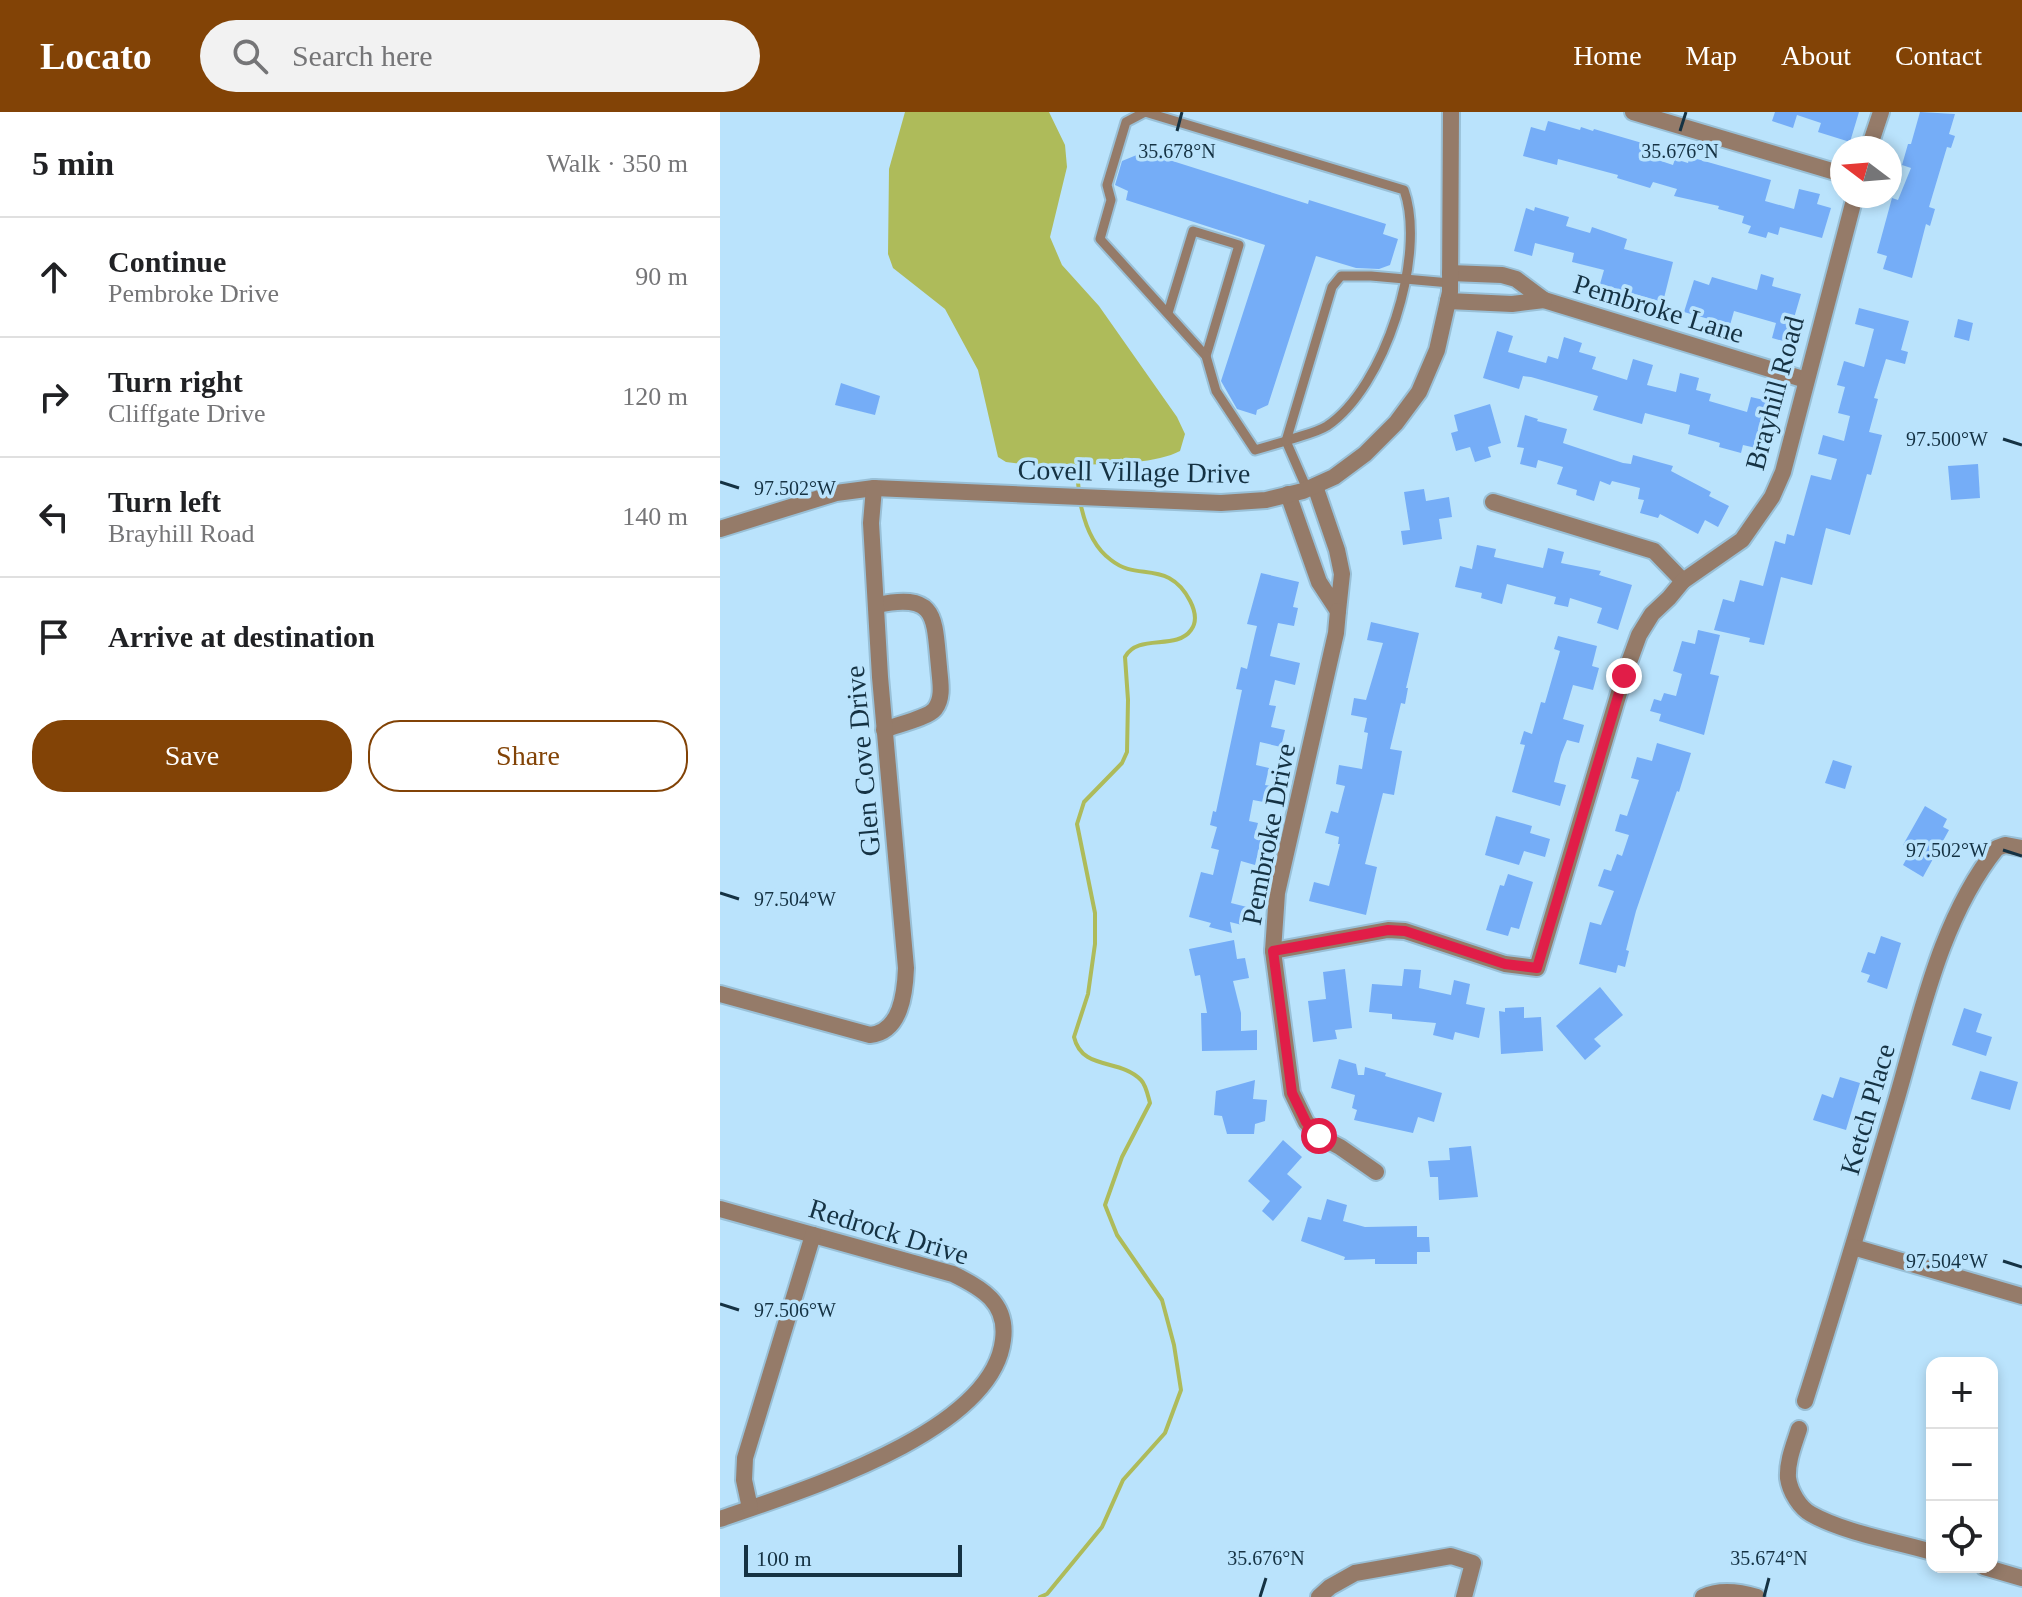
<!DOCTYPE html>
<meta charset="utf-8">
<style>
body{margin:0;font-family:Georgia,serif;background:#f2f2f2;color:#202124}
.controls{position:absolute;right:24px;bottom:24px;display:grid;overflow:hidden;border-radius:16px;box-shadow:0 4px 12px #0003}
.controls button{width:72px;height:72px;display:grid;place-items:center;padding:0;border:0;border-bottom:2px solid #e0e0e0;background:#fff;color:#202124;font:40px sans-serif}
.compass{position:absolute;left:1110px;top:24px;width:72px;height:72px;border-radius:50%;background:#fff;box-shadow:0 4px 12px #0003;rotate:286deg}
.scale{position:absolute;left:24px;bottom:20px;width:218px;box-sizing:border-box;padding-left:8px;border:4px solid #153243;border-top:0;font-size:22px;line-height:28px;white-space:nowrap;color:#153243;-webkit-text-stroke:6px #bae3fc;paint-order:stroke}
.stop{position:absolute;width:24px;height:24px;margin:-18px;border:6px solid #e11d48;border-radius:50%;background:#fff}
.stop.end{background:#e11d48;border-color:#fff;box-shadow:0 2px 8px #0008}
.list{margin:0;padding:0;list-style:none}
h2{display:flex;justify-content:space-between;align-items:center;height:104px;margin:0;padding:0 32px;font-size:34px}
h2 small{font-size:26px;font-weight:400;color:#757577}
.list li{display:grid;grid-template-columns:52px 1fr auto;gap:24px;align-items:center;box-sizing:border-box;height:120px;padding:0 32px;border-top:2px solid #e0e0e0}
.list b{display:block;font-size:30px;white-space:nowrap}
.list p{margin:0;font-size:26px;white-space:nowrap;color:#757577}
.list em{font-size:26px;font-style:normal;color:#757577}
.actions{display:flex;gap:16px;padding:24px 32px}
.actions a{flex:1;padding:18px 0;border:2px solid #824306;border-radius:32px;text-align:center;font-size:28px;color:#824306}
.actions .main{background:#824306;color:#fff}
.icon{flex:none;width:44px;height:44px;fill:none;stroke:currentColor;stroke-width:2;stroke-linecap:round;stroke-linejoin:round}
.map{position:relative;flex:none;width:1302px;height:1485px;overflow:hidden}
header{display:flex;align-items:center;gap:48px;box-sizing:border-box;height:112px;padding:0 40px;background:#824306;color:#fff}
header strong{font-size:38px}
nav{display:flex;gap:44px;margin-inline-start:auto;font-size:28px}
.search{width:560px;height:72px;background:#f2f2f2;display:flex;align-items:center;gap:20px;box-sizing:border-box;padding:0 28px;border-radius:44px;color:#757577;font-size:30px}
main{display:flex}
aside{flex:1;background:#fff}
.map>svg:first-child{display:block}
</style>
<header>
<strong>Locato</strong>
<div class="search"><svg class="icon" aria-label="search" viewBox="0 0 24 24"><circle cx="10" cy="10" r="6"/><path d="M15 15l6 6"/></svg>Search here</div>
<nav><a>Home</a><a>Map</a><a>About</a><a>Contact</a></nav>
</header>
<main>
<aside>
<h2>5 min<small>Walk · 350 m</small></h2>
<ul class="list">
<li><svg class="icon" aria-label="ahead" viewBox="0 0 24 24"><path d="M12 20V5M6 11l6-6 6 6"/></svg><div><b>Continue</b><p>Pembroke Drive</p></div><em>90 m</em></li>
<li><svg class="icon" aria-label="right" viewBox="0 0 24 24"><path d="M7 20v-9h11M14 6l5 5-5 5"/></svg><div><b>Turn right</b><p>Cliffgate Drive</p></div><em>120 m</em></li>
<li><svg class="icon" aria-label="left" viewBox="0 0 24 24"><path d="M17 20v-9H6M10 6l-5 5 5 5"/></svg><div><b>Turn left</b><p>Brayhill Road</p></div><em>140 m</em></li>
<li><svg class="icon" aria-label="arrive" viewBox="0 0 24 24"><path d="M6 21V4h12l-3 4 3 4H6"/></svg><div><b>Arrive at destination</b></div></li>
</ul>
<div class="actions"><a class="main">Save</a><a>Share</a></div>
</aside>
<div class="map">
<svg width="1302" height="1485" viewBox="0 0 1302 1485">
<rect width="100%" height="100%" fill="#bae3fc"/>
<path fill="#aebb5a" d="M 185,0 L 329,0 L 345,33 L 347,55 L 330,125 L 342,153 L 379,194 L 457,305 L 465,322 L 460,339 C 426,357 341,352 301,352 L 286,350 L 278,345 L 258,258 L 225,197 L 173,156 L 168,142 L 169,57 Z"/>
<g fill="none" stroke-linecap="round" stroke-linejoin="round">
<g stroke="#aebb5a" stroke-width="4">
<polyline points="356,351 359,380"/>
<path d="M 320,1485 L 327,1482 L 382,1415 L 403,1368 L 445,1321 L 461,1278 L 454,1233 L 442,1188 L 397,1123 L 385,1093 L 402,1045 L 430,991 C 428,984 426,973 421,968 C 400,946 362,959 354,925 L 368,882 L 375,832 L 375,801 L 357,712 L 364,690 L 402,651 L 407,640 L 408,588 L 405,545 C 418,521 456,539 471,518 C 483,502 464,474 449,466 C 429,456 411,464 391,448 C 373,435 364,410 360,389"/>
</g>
</g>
<g fill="#75adf7">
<polygon points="1055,0 1139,0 1130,30 1098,20 1101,11 1077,3 1073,16 1052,9"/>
<polygon points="1200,0 1235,2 1229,22 1235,24 1231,36 1227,35 1209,95 1215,97 1210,114 1206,112 1192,166 1163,157 1167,144 1157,141 1172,86 1178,88 1191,56 1182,53 1188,32 1191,32"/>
<polygon points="828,9 860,18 861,15 873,19 874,17 929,33 926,44 953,53 955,47 968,51 970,45 1051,68 1045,89 1074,97 1079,77 1100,82 1097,92 1111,96 1102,126 1060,115 1058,123 1048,120 1046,126 1028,121 1031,114 1022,111 1024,104 998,97 999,94 954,84 957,77 933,70 930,76 897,66 898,63 838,47 837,53 803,44 811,15 825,19"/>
<polygon points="424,40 588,92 589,88 666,112 663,122 678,127 670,153 659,157 636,156 596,144 548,293 537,298 536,303 517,297 501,269 545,133 406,88 408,79 395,73 402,49"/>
<polygon points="815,95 849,105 846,114 870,121 872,115 907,127 904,137 953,150 943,190 880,172 884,158 852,150 854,141 815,131 812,144 794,139 806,96 814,99"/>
<polygon points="1041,162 1054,166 1052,174 1081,182 1067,230 1052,226 1056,211 1014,199 1010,213 964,200 974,168 989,173 992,165 1037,178"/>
<polygon points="1139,196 1189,209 1181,238 1188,240 1185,252 1166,247 1154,286 1158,287 1149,320 1162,323 1151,363 1147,362 1130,423 1106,416 1092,473 1061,465 1044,533 1029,530 1030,526 994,518 1003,487 1014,490 1020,468 1043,474 1055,429 1065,432 1067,422 1074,424 1091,363 1111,368 1117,347 1098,342 1103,323 1124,329 1130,304 1118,301 1125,275 1117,273 1124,249 1144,255 1154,217 1135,212"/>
<polygon points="1238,207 1253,211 1249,229 1234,225"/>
<polygon points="777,219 793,224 788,240 826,251 828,244 838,247 844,225 862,231 859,240 876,245 872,257 907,268 913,247 933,253 927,273 956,280 960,261 979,266 976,278 991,282 989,289 1027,300 1031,285 1048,289 1036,336 1023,333 1021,341 999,335 1000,331 968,322 970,313 925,301 922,312 873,298 878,284 811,265 803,264 799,277 763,266"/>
<polygon points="121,271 160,284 155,303 115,293"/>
<polygon points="770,292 781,331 768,335 771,345 755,350 750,335 736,339 731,321 738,319 734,303"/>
<polygon points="805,303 818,307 817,309 847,317 843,331 903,351 911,352 913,343 953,354 951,359 991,380 989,384 1009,394 998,415 985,408 978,422 940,402 938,406 920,401 924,388 918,387 920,376 892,369 890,373 880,369 874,389 856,383 857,378 837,372 843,355 818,348 816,356 800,352 804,336 797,335"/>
<polygon points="1258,352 1260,386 1231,388 1228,354"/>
<polygon points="704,377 706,389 729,385 732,405 719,407 722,427 683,433 681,419 690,418 684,380"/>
<polygon points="757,433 776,437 774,445 823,456 828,436 844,440 841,451 881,459 879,463 912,473 898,518 877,511 882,496 850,486 848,495 834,492 836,485 787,472 782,492 761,486 762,481 735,475 740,454 752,457"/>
<polygon points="541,461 579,470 573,495 578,496 574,514 558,511 550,544 580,551 575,573 555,568 549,593 556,594 551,615 565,618 561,635 540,630 536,653 549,656 545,673 552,674 549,691 533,688 529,709 538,711 534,726 541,728 535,753 521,749 511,791 527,795 522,813 510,810 512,821 489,815 491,811 469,805 481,760 493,763 499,738 491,736 497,715 490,713 493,699 496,700 522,578 516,577 521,555 527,557 535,522 537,514 527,512"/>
<polygon points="651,510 699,521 686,576 688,576 685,592 681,591 670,637 682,639 674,683 663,681 645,752 657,755 646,803 589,789 594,770 609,774 620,732 618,732 619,725 605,721 611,699 618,701 625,674 616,672 619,653 642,657 648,621 644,620 647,606 631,603 634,586 646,588 663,531 647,528"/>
<polygon points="978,518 1000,523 990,562 999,564 984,623 939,609 941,602 930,599 934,587 941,589 944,581 956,584 962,562 953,559 962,529 975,532"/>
<polygon points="838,524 877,534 872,554 879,556 873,578 853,573 843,607 864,613 859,631 847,628 841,643 834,670 846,673 840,694 792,680 805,633 800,632 804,619 812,622 821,590 825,591 840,539 834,537"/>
<polygon points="937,631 971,641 959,680 957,679 916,799 906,838 909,839 905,855 898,853 896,861 859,852 870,810 881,813 894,779 878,774 884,757 891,759 897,742 902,744 909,723 895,719 900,702 907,704 919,668 911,666 917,645 932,649"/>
<polygon points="1113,648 1132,654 1125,677 1105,671"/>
<polygon points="1205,694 1227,707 1223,715 1229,718 1203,765 1183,753 1192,737 1183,733"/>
<polygon points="776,704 812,714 810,721 830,727 825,745 804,739 799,753 765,743"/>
<polygon points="788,762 813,770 799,817 791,815 788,824 766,818 780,773 784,774"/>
<polygon points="1161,824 1181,831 1167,877 1147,870 1150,863 1141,860 1148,840 1155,842"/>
<polygon points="514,828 517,847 525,846 529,866 513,869 521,901 521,919 537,918 537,938 482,939 481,901 487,901 480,863 475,864 469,837"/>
<polygon points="625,857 632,916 615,918 617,927 593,930 588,889 606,887 603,860"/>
<polygon points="684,857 701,858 699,876 731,883 734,868 750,872 746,892 765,896 759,926 735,920 733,928 713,923 716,911 672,907 672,902 649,900 652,872 682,874"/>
<polygon points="880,875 903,903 874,927 881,934 865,948 836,914"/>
<polygon points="804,895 804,906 821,905 823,939 781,942 779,899 785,900 785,896"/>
<polygon points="1244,896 1262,902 1256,920 1272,925 1266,944 1232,933"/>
<polygon points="619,947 636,952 638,963 644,963 645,955 666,961 665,964 722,981 714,1010 698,1005 693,1021 634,1008 637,998 632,996 635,983 611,976"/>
<polygon points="1260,959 1298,970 1290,998 1251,987"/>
<polygon points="1120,965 1140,971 1126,1018 1093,1008 1102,982 1113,986"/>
<polygon points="535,968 533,987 547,988 545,1009 535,1012 534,1022 507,1022 502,1004 494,1003 496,979"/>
<polygon points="563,1028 582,1045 567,1062 582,1075 553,1109 542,1099 550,1089 528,1069"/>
<polygon points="751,1034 758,1085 719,1088 718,1065 710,1065 708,1049 730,1048 729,1036"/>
<polygon points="607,1087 627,1093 623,1109 645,1115 697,1114 697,1125 709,1125 710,1140 697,1140 697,1152 655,1152 655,1147 624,1148 625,1145 581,1129 588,1105 601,1108"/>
</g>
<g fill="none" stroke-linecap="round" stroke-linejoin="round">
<g stroke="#99c0d7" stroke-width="13">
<g id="service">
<polyline points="448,201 473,119 519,133 486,244"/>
<path d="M 566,329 C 579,324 596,321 607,314 C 665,275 707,143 684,78 L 425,0 L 406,10 L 387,73 L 391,88 L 380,127 L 486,244 L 496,279 L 535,338 L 566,329 L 587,377"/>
<polyline points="566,329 612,175 621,164 651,164 730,171"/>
</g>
</g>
<g stroke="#99c0d7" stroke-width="20">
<g id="minor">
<polyline points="913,0 1122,62"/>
<polyline points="1149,36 1161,0"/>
<polyline points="824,188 1086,268"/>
<polyline points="728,189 792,192 824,188 796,167 782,163 730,161"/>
<polyline points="568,382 599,470 618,499 622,462 617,438 595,374"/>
<polyline points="773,390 934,439 963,469"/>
<polyline points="0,417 116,381 154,376 501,391 546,388 583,379 614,365 645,342 676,311 699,280 717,238 730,180 731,0"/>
<path d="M 157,493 C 218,480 214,506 219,555 C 220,569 224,585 215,597 C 208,606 176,613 164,618"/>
<polyline points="618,499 616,521 557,781 553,839 572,981 586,1010 599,1024 620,1035 656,1060"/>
<polyline points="553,839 668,818 685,819 785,852 817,856 904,564 919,523 932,502 949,486 963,469 1022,428 1052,385 1063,360 1135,84"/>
<path d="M 0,882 L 150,923 C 181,920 185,881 186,856 L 160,565 L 151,411 L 154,376"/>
<path d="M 0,1097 L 233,1162 C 262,1176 288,1191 283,1228 C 272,1322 76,1380 0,1407"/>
<path d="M 1085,1289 C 1116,1192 1145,1094 1174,996 C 1200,909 1219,808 1277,736 L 1285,733 L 1302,736"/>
<path d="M 1079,1317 C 1074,1333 1067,1349 1068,1366 C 1070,1380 1080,1396 1091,1402 C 1125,1421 1175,1429 1212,1440"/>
<polyline points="30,1396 24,1368 25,1346 93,1123"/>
<polyline points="1264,1455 1302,1466"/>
<polyline points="599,1485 610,1475 635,1461 731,1444 753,1451 744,1485"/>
<path d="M 983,1485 C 1000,1477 1020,1480 1037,1485"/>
</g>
</g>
<g stroke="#99c0d7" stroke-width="20">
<polyline id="tertiary" points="1133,1135 1302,1184"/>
</g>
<use href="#service" stroke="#957b69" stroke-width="9"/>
<use href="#minor" stroke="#957b69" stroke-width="16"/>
<use href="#tertiary" stroke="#957b69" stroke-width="16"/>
</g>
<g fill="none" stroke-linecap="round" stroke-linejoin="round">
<polyline stroke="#e11d48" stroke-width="10" points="599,1024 586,1010 572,981 553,839 668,818 685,819 785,852 817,856 904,564"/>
</g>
<path fill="none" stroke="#153243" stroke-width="3" d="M 457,19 L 462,0M 960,19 L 966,0M 1283,327 L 1302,333M 0,370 L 19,376M 1283,738 L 1302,744M 0,781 L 19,787M 1283,1149 L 1302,1155M 0,1192 L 19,1198M 540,1485 L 546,1466M 1044,1485 L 1049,1466"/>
<g text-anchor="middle" stroke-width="7" stroke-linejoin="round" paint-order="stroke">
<g font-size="28" fill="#153243" stroke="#bae3fc">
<text transform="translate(939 196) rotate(17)" y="10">Pembroke Lane</text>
<text transform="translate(1054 281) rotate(-75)" y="10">Brayhill Road</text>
<text transform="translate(414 359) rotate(1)" y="10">Covell Village Drive</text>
<text transform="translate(142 649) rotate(-95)" y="10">Glen Cove Drive</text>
<text transform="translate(548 722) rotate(-79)" y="10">Pembroke Drive</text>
<text transform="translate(1147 997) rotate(-74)" y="10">Ketch Place</text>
<text transform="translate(169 1119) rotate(17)" y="10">Redrock Drive</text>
</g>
</g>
<g font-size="20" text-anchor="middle" fill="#153243" stroke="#bae3fc" stroke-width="7" stroke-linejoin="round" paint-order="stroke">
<text x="457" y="46">35.678°N</text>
<text x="960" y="46">35.676°N</text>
<text x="1227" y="334">97.500°W</text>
<text x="75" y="383">97.502°W</text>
<text x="1227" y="745">97.502°W</text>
<text x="75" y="794">97.504°W</text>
<text x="1227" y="1156">97.504°W</text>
<text x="75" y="1205">97.506°W</text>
<text x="546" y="1453">35.676°N</text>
<text x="1049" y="1453">35.674°N</text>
</g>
</svg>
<div class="controls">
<button>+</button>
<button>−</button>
<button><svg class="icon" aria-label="locate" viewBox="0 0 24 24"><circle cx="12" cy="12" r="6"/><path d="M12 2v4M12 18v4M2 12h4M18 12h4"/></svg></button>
</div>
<svg class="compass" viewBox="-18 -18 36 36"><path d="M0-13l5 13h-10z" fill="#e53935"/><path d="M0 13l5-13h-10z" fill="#757577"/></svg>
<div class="scale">100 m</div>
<div class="stop" style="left:599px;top:1024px"></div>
<div class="stop end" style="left:904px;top:564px"></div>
</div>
</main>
